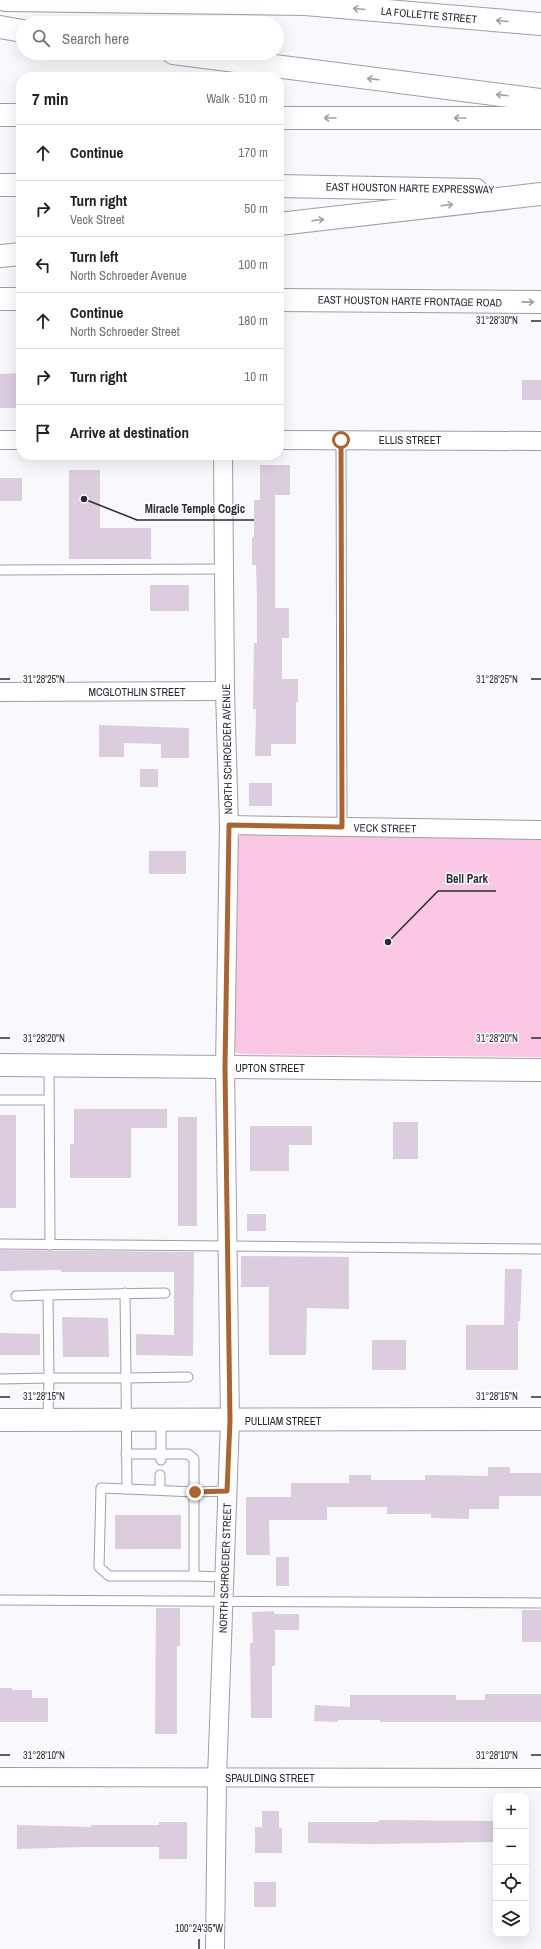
<!DOCTYPE html>
<meta charset="utf-8">
<style>
body{margin:0;font-family:"Archivo Narrow",sans-serif;background:#f2f2f2;color:#202124}
.controls{position:absolute;right:12px;bottom:12px;display:grid;overflow:hidden;border-radius:8px;box-shadow:0 4px 16px #0002}
.controls button{width:36px;height:36px;display:grid;place-items:center;padding:0;border:0;border-bottom:1px solid #e0e0e0;background:#fff;color:#202124;font:20px sans-serif}
.stop{position:absolute;width:12px;height:12px;margin:-9px;border:3px solid #a86533;border-radius:50%;background:#fff}
.stop.end{background:#a86533;border-color:#fff;box-shadow:0 1px 4px #0008}
.list{margin:0;padding:0;list-style:none}
h2{display:flex;justify-content:space-between;align-items:center;height:52px;margin:0;padding:0 16px;font-size:17px}
h2 small{font-size:13px;font-weight:400;color:#757577}
.list li{display:grid;grid-template-columns:26px 1fr auto;gap:12px;align-items:center;box-sizing:border-box;height:56px;padding:0 16px;border-top:1px solid #e0e0e0}
.list b{display:block;font-size:15px;white-space:nowrap}
.list p{margin:0;font-size:13px;white-space:nowrap;color:#757577}
.list em{font-size:13px;font-style:normal;color:#757577}
.icon{flex:none;width:22px;height:22px;fill:none;stroke:currentColor;stroke-width:2;stroke-linecap:round;stroke-linejoin:round}
.map{position:relative;flex:none;width:541px;height:1949px;overflow:hidden}
.search{position:absolute;background:#fff;box-shadow:0 4px 16px #0002;left:16px;top:16px;width:268px;height:44px;display:flex;align-items:center;gap:10px;box-sizing:border-box;padding:0 14px;border-radius:22px;color:#757577;font-size:15px}
.panel{position:absolute;background:#fff;box-shadow:0 4px 16px #0002;left:16px;top:72px;width:268px;height:388px;border-radius:16px}
.map>svg:first-child{display:block}
</style>
<div class="map">
<svg width="541" height="1949" viewBox="0 0 541 1949">
<rect width="100%" height="100%" fill="#f9f8fc"/>
<polygon fill="#f9c6e3" points="244,832 541,837 541,1057 241,1054 236,1052 234,1043 235,841"/>
<g fill="#dbcdde">
<polygon points="20,373 21,408 0,408 0,374"/>
<rect x="522" y="380" width="19" height="20"/>
<polygon points="260,465 290,465 290,495 275,495 275,608 289,608 289,638 282,638 282,679 298,679 298,702 296,702 296,744 271,744 271,756 255,756 256,709 253,709 254,643 257,643 257,602 256,565 252,565 252,537 254,537 254,500 260,500"/>
<polygon points="69,470 100,470 100,528 151,528 151,559 69,559"/>
<rect x="0" y="478" width="22" height="23"/>
<rect x="150" y="585" width="39" height="26"/>
<polygon points="99,725 189,728 189,758 161,758 161,744 124,743 124,757 99,757"/>
<rect x="140" y="769" width="18" height="18"/>
<rect x="249" y="783" width="23" height="23"/>
<rect x="149" y="851" width="37" height="23"/>
<polygon points="74,1109 167,1109 167,1128 131,1128 131,1178 70,1178 70,1144 74,1144"/>
<rect x="0" y="1115" width="16" height="93"/>
<rect x="178" y="1117" width="19" height="109"/>
<rect x="393" y="1122" width="25" height="37"/>
<polygon points="250,1126 312,1126 312,1145 289,1145 289,1171 250,1171"/>
<rect x="247" y="1214" width="19" height="17"/>
<polygon points="0,1250 194,1252 193,1356 136,1355 136,1334 174,1335 174,1272 61,1272 61,1270 0,1271"/>
<polygon points="241,1256 349,1257 349,1309 307,1308 306,1355 269,1355 269,1287 241,1287"/>
<polygon points="505,1269 522,1269 520,1321 518,1321 518,1370 466,1370 466,1325 504,1325"/>
<polygon points="62,1317 108,1318 109,1357 63,1357"/>
<polygon points="0,1333 40,1334 40,1355 0,1355"/>
<rect x="372" y="1340" width="34" height="30"/>
<polygon points="488,1467 510,1467 510,1473 541,1473 541,1496 499,1496 499,1509 469,1509 469,1519 431,1518 431,1514 387,1514 387,1507 327,1507 327,1520 269,1520 270,1555 246,1555 246,1497 291,1497 291,1483 349,1483 349,1475 371,1475 371,1480 425,1480 425,1475 488,1476"/>
<rect x="115" y="1515" width="66" height="34"/>
<rect x="276" y="1557" width="13" height="29"/>
<polygon points="156,1608 180,1608 180,1646 177,1646 177,1734 155,1734"/>
<rect x="522" y="1610" width="19" height="32"/>
<polygon points="274,1611 274,1614 299,1614 299,1630 275,1630 275,1666 272,1666 272,1718 251,1718 250,1643 253,1643 252,1612"/>
<polygon points="0,1688 12,1688 12,1690 32,1690 32,1698 48,1698 48,1722 0,1722"/>
<polygon points="485,1694 541,1694 541,1722 380,1722 380,1720 338,1720 338,1722 314,1721 315,1705 350,1707 350,1695 456,1695 456,1700 485,1700"/>
<polygon points="262,1811 279,1811 279,1828 282,1828 282,1853 255,1853 255,1827 262,1827"/>
<polygon points="379,1820 496,1821 496,1842 374,1844 308,1843 308,1822 379,1822"/>
<polygon points="159,1822 187,1822 187,1859 159,1859 159,1847 83,1847 17,1849 17,1825 91,1827 91,1825 159,1825"/>
<rect x="254" y="1882" width="22" height="25"/>
</g>
<g fill="none" stroke-linecap="round" stroke-linejoin="round">
<g stroke="#a09caf" stroke-width="11">
<g id="service">
<polyline points="341,440 342,827"/>
<polyline points="0,570 225,569"/>
<polyline points="49,1065 50,1245"/>
<polyline points="0,1100 49,1100"/>
<polyline points="0,1244 541,1249"/>
<polyline points="48,1295 165,1293"/>
<polyline points="188,1377 126,1378 127,1489 195,1492 227,1491"/>
<polyline points="0,1379 49,1378 48,1295 16,1296"/>
<polyline points="48,1420 49,1378 126,1378 125,1293"/>
<polyline points="126,1454 161,1454 161,1460"/>
<polyline points="127,1489 101,1488 99,1567 109,1576 194,1576 194,1459 188,1454 161,1454 161,1421"/>
<polyline points="160,1490 160,1475"/>
<polyline points="194,1576 224,1577"/>
<polyline points="0,1600 541,1603"/>
</g>
</g>
<g stroke="#a09caf" stroke-width="20">
<g id="minor">
<polyline points="0,440 21,440"/>
<polyline points="279,440 541,441"/>
<polyline points="0,692 225,691"/>
<polyline points="229,825 541,830"/>
<polyline points="0,1777 541,1778"/>
<polyline points="215,1949 217,1778 230,1421 225,1068 229,825 225,691 223,455"/>
</g>
</g>
<g stroke="#a09caf" stroke-width="24">
<polyline id="tertiary" points="0,1065 541,1070"/>
</g>
<g stroke="#a09caf" stroke-width="24">
<g id="secondary">
<polyline points="5,0 305,4 541,24"/>
<polyline points="0,299 21,299"/>
<polyline points="279,300 541,302"/>
<polyline points="0,1420 541,1419"/>
</g>
</g>
<g stroke="#a09caf" stroke-width="24">
<g id="motorway">
<polyline points="0,27 23,31"/>
<polyline points="173,53 541,100"/>
<polyline points="0,115 21,115"/>
<polyline points="279,118 541,118"/>
<polyline points="0,185 21,185"/>
<polyline points="279,186 476,190"/>
<polyline points="279,224 541,194"/>
<polyline points="0,256 21,254"/>
</g>
</g>
<use href="#service" stroke="#fff" stroke-width="9"/>
<use href="#minor" stroke="#fff" stroke-width="18"/>
<use href="#tertiary" stroke="#fff" stroke-width="22"/>
<use href="#secondary" stroke="#fff" stroke-width="22"/>
<use href="#motorway" stroke="#fff" stroke-width="22"/>
</g>
<defs><path id="oneway-shaft" d="M-6 0H5M1.5-3L5.5 0L1.5 3" fill="none" stroke-width="1.6" stroke-linecap="round" stroke-linejoin="round"/></defs>
<g stroke="#a09fa3">
<use href="#oneway-shaft" transform="translate(359 9) rotate(-175)"/>
<use href="#oneway-shaft" transform="translate(502 21) rotate(-175)"/>
<use href="#oneway-shaft" transform="translate(373 79) rotate(-173)"/>
<use href="#oneway-shaft" transform="translate(502 95) rotate(-173)"/>
<use href="#oneway-shaft" transform="translate(330 118) rotate(180)"/>
<use href="#oneway-shaft" transform="translate(460 118) rotate(180)"/>
<use href="#oneway-shaft" transform="translate(447 205) rotate(-7)"/>
<use href="#oneway-shaft" transform="translate(318 220) rotate(-7)"/>
<use href="#oneway-shaft" transform="translate(528 302) rotate(1)"/>
</g>
<g fill="none" stroke-linecap="round" stroke-linejoin="round">
<polyline stroke="#a86533" stroke-width="5" points="195,1492 227,1491 230,1421 225,1068 229,825 342,827 341,440"/>
</g>
<path fill="none" stroke="#2c2a32" stroke-width="1.5" d="M 531,321 L 541,321M 0,679 L 10,679M 531,679 L 541,679M 0,1038 L 10,1038M 531,1038 L 541,1038M 0,1397 L 10,1397M 531,1397 L 541,1397M 0,1755 L 10,1755M 531,1755 L 541,1755M 199,1939 L 199,1949"/>
<g text-anchor="middle" stroke-width="3" stroke-linejoin="round" paint-order="stroke">
<g font-size="11" fill="#2c2a32" stroke="#fff">
<text transform="translate(429 15) rotate(5)" y="4">LA FOLLETTE STREET</text>
<text transform="translate(410 188) rotate(1)" y="4">EAST HOUSTON HARTE EXPRESSWAY</text>
<text transform="translate(410 301) rotate(1)" y="4">EAST HOUSTON HARTE FRONTAGE ROAD</text>
<text x="410" y="444">ELLIS STREET</text>
<text x="137" y="696">MCGLOTHLIN STREET</text>
<text transform="translate(227 749) rotate(-91)" y="4">NORTH SCHROEDER AVENUE</text>
<text transform="translate(385 828) rotate(1)" y="4">VECK STREET</text>
<text x="270" y="1072">UPTON STREET</text>
<text x="283" y="1425">PULLIAM STREET</text>
<text transform="translate(225 1568) rotate(-88)" y="4">NORTH SCHROEDER STREET</text>
<text x="270" y="1782">SPAULDING STREET</text>
</g>
</g>
<g font-size="10" text-anchor="middle" fill="#2c2a32" stroke="#fff" stroke-width="3" stroke-linejoin="round" paint-order="stroke">
<text x="497" y="324">31°28'30"N</text>
<text x="44" y="683">31°28'25"N</text>
<text x="497" y="683">31°28'25"N</text>
<text x="44" y="1042">31°28'20"N</text>
<text x="497" y="1042">31°28'20"N</text>
<text x="44" y="1400">31°28'15"N</text>
<text x="497" y="1400">31°28'15"N</text>
<text x="44" y="1759">31°28'10"N</text>
<text x="497" y="1759">31°28'10"N</text>
<text x="199" y="1932">100°24'35"W</text>
</g>
<path fill="none" stroke="#2c2a32" stroke-width="1.5" d="M84 499L137 520H254M388 942L438 891H496"/>
<g fill="#2c2a32" stroke="#fff" stroke-width="1.5">
<circle cx="84" cy="499" r="4"/>
<circle cx="388" cy="942" r="4"/>
</g>
<g font-size="12" text-anchor="middle" font-weight="bold" fill="#2c2a32" stroke="#fff" stroke-width="3" stroke-linejoin="round" paint-order="stroke">
<text x="195" y="513">Miracle Temple Cogic</text>
<text x="467" y="883">Bell Park</text>
</g>
</svg>
<div class="controls">
<button>+</button>
<button>−</button>
<button><svg class="icon" aria-label="locate" viewBox="0 0 24 24"><circle cx="12" cy="12" r="6"/><path d="M12 2v4M12 18v4M2 12h4M18 12h4"/></svg></button>
<button><svg class="icon" aria-label="layers" viewBox="0 0 24 24"><path d="M12 4l9 5-9 5-9-5zM3 14l9 5 9-5"/></svg></button>
</div>
<div class="stop" style="left:341px;top:440px"></div>
<div class="stop end" style="left:195px;top:1492px"></div>
<div class="search"><svg class="icon" aria-label="search" viewBox="0 0 24 24"><circle cx="10" cy="10" r="6"/><path d="M15 15l6 6"/></svg>Search here</div>
<section class="panel">
<h2>7 min<small>Walk · 510 m</small></h2>
<ul class="list">
<li><svg class="icon" aria-label="ahead" viewBox="0 0 24 24"><path d="M12 20V5M6 11l6-6 6 6"/></svg><div><b>Continue</b></div><em>170 m</em></li>
<li><svg class="icon" aria-label="right" viewBox="0 0 24 24"><path d="M7 20v-9h11M14 6l5 5-5 5"/></svg><div><b>Turn right</b><p>Veck Street</p></div><em>50 m</em></li>
<li><svg class="icon" aria-label="left" viewBox="0 0 24 24"><path d="M17 20v-9H6M10 6l-5 5 5 5"/></svg><div><b>Turn left</b><p>North Schroeder Avenue</p></div><em>100 m</em></li>
<li><svg class="icon" aria-label="ahead" viewBox="0 0 24 24"><path d="M12 20V5M6 11l6-6 6 6"/></svg><div><b>Continue</b><p>North Schroeder Street</p></div><em>180 m</em></li>
<li><svg class="icon" aria-label="right" viewBox="0 0 24 24"><path d="M7 20v-9h11M14 6l5 5-5 5"/></svg><div><b>Turn right</b></div><em>10 m</em></li>
<li><svg class="icon" aria-label="arrive" viewBox="0 0 24 24"><path d="M6 21V4h12l-3 4 3 4H6"/></svg><div><b>Arrive at destination</b></div></li>
</ul>
</section>
</div>
